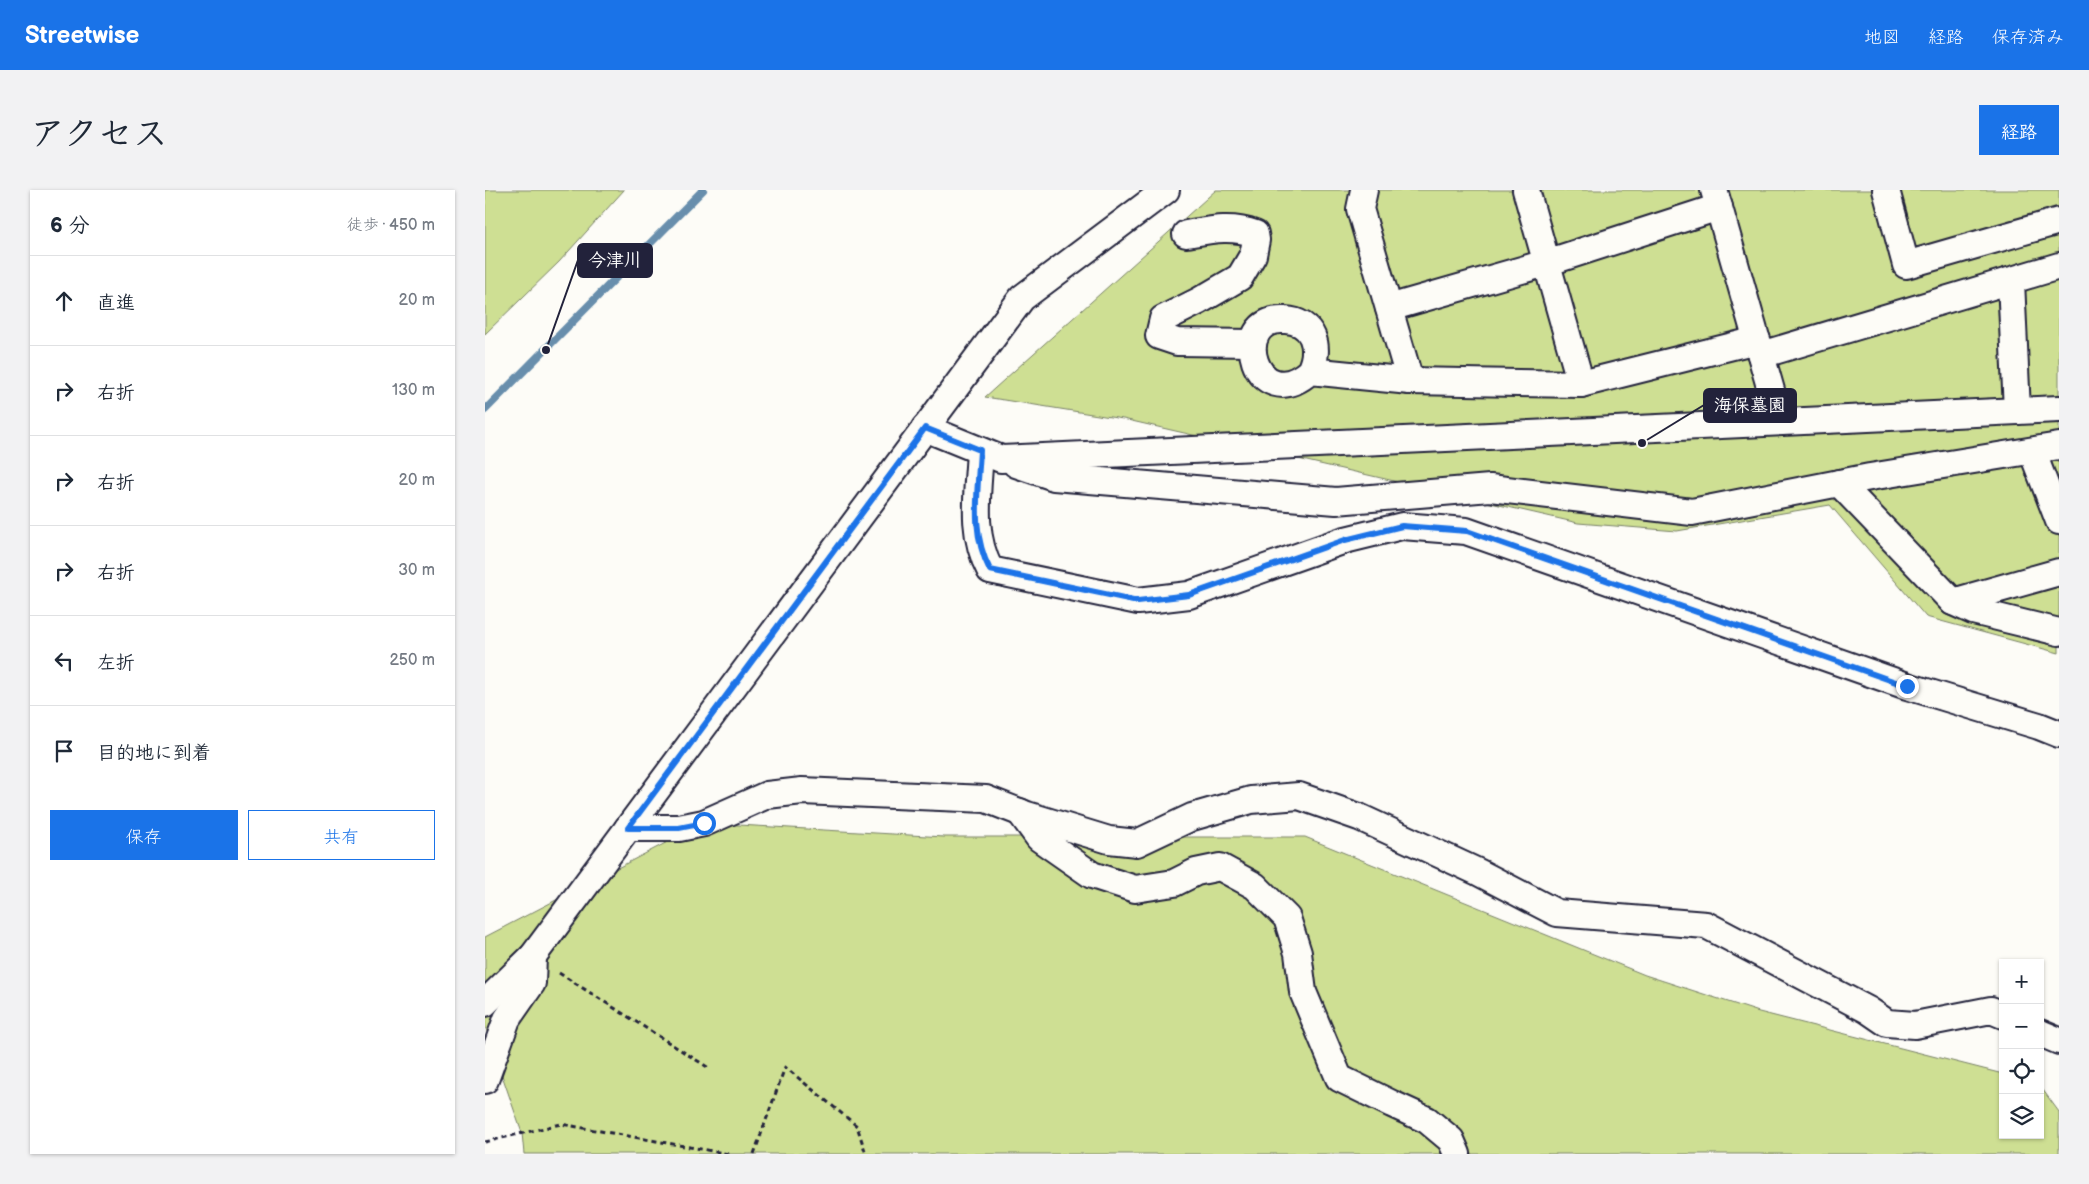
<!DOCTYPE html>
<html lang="ja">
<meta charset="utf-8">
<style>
body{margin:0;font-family:"Balsamiq Sans","Klee One",sans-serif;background:#f2f2f3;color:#1f2937}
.controls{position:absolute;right:15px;bottom:15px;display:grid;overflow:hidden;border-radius:0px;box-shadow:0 1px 4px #0004}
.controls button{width:45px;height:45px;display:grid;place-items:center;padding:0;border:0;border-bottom:1px solid #e0e1e3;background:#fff;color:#1f2937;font:25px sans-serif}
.stop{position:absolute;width:15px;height:15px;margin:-11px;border:4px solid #1a73e8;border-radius:50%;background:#fff}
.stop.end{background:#1a73e8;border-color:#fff;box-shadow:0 1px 5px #0008}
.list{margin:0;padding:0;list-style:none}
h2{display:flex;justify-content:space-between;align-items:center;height:65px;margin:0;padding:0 20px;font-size:21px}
h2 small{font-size:16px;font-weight:400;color:#747a83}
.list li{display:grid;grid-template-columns:32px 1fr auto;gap:15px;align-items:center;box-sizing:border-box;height:90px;padding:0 20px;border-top:1px solid #e0e1e3}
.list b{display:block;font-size:19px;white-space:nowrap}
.list em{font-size:16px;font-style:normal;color:#747a83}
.actions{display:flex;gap:10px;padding:15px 20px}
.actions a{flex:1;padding:11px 0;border:1px solid #1a73e8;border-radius:0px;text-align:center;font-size:18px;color:#1a73e8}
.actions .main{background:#1a73e8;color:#fff}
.icon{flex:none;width:28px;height:28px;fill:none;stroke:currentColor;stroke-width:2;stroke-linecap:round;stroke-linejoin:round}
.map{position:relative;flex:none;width:1574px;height:964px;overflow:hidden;border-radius:0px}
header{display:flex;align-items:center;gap:30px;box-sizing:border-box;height:70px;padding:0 25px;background:#1a73e8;color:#fff}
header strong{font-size:24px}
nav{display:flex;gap:28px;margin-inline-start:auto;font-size:18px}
.intro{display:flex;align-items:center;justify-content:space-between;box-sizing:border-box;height:120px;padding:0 30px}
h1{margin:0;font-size:35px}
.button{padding:12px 22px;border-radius:0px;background:#1a73e8;color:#fff;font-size:18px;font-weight:700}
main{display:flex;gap:30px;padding:0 30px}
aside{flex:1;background:#fff;border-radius:0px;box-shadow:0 1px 4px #0004}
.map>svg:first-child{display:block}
</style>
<header>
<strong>Streetwise</strong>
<nav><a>地図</a><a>経路</a><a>保存済み</a></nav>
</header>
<div class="intro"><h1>アクセス</h1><a class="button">経路</a></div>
<main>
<aside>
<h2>6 分<small>徒歩 · 450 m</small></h2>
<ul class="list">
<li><svg class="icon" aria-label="ahead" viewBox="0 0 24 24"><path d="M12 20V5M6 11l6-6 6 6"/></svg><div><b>直進</b></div><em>20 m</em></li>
<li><svg class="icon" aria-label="right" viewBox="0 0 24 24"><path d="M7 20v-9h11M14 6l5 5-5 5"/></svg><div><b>右折</b></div><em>130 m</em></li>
<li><svg class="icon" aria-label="right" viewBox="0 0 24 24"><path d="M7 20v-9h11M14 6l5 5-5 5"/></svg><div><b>右折</b></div><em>20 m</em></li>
<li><svg class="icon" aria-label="right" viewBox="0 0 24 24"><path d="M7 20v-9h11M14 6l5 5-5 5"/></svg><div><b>右折</b></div><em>30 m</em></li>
<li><svg class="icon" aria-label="left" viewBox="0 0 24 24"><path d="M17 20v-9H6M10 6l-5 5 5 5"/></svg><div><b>左折</b></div><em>250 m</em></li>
<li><svg class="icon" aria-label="arrive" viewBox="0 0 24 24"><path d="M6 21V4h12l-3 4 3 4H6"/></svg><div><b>目的地に到着</b></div></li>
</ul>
<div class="actions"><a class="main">保存</a><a>共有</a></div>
</aside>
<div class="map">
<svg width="1574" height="964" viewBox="0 0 1574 964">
<rect width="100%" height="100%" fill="#fdfcf7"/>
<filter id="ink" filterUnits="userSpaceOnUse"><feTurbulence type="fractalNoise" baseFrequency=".02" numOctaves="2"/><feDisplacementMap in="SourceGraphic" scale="10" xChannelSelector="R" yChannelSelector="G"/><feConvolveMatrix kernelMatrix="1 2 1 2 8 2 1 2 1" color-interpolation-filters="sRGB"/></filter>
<g filter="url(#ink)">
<g fill="#cedf93" stroke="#788067">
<polygon points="0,0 139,0 74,72 0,144"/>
<polygon points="731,0 1574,0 1574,463 1441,427 1345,315 1192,341 1093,333 638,229 500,207"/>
<polygon points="219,633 459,647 820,647 1160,785 1274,822 1518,884 1518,945 1555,945 1555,896 1574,922 1574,964 39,964 37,943 0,836 0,747"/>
</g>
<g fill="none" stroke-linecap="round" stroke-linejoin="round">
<polyline stroke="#678eac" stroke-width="8" points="0,220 218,0"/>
<g stroke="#22223b" stroke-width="30">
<g id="minor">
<polyline points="879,0 875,19 925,191"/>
<polyline points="1041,0 1096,194"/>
<polyline points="1229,0 1295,232"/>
<polyline points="1401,0 1421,75 1574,31"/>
<path d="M 701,44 C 725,40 746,35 770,44 L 771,50 L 768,65 L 755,87 L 714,111 L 678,129 L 674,146 L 692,152 L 768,153"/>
<polyline points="1526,91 1532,221"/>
<polyline points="904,118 1061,73 1234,17"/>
<polyline points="1276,165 1574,76"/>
<path d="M 825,181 C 836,158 829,131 800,130 C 742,126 770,229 825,181 L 925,191 L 1096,194 L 1272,150"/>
<polyline points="440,238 516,269 1574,219"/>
<path d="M 495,261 C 493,302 485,342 505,380 L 653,411 L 704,405 L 860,350 L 917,336 L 981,341 L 1422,496 L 1554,536 L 1574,544"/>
<polyline points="1547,261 1574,331"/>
<polyline points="531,274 569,287 851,311 1005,298 1207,322 1385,287 1574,256"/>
<polyline points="1354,293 1468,412 1488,421 1574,442"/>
<polyline points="1468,412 1574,382"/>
<polyline points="535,622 554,648 607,685 650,699 689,693 711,682 735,677 770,696 802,728 813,763 818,802 854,888 907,914 942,930 966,950 972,964"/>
<polyline points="143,638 194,638 219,633 282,605 317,601 501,609 542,625 624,650 652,653 707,627 766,610 814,606 874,627 993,682 1072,723 1221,735 1383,820 1402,833 1430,835 1506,820 1518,825"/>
<polyline points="0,813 48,766 537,108 681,0"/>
<polyline points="1555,843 1574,851"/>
<polyline points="0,890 22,829 47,793 48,766"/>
</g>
</g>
<g stroke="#22223b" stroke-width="3" stroke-dasharray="5 4" stroke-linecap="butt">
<polyline points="74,783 224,878"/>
<polyline points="0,952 76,934 244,964"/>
<polyline points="269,964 300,877 372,936 381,964"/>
</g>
<use href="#minor" stroke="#fdfcf7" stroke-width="26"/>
</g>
</g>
<g fill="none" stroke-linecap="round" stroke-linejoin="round" filter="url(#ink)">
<path stroke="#1a73e8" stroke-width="6" d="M 219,633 L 194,638 L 143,638 L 440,238 L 495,260 C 493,302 485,342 505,380 L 653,411 L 704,405 L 860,350 L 917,336 L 982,341 L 1422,496"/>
</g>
<path fill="none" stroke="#22223b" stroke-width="2" d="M61 160L93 70M1157 253L1219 215"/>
<g fill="#22223b" stroke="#fdfcf7" stroke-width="2">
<circle cx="61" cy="160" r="5"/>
<circle cx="1157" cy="253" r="5"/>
</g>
<g fill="#22223b" stroke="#22223b" stroke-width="2">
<rect x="93" y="54" width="74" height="33" rx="5"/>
<rect x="1219" y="199" width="92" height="33" rx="5"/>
</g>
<g font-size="18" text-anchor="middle" font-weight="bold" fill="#fff">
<text x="130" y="76">今津川</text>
<text x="1265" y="221">海保墓園</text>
</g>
</svg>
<div class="controls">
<button>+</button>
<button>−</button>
<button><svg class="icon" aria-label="locate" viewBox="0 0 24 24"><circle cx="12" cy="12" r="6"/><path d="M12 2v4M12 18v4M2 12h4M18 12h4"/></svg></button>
<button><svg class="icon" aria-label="layers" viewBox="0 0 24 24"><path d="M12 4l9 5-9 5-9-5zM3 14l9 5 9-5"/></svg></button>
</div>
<div class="stop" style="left:219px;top:633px"></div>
<div class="stop end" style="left:1422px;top:496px"></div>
</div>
</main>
